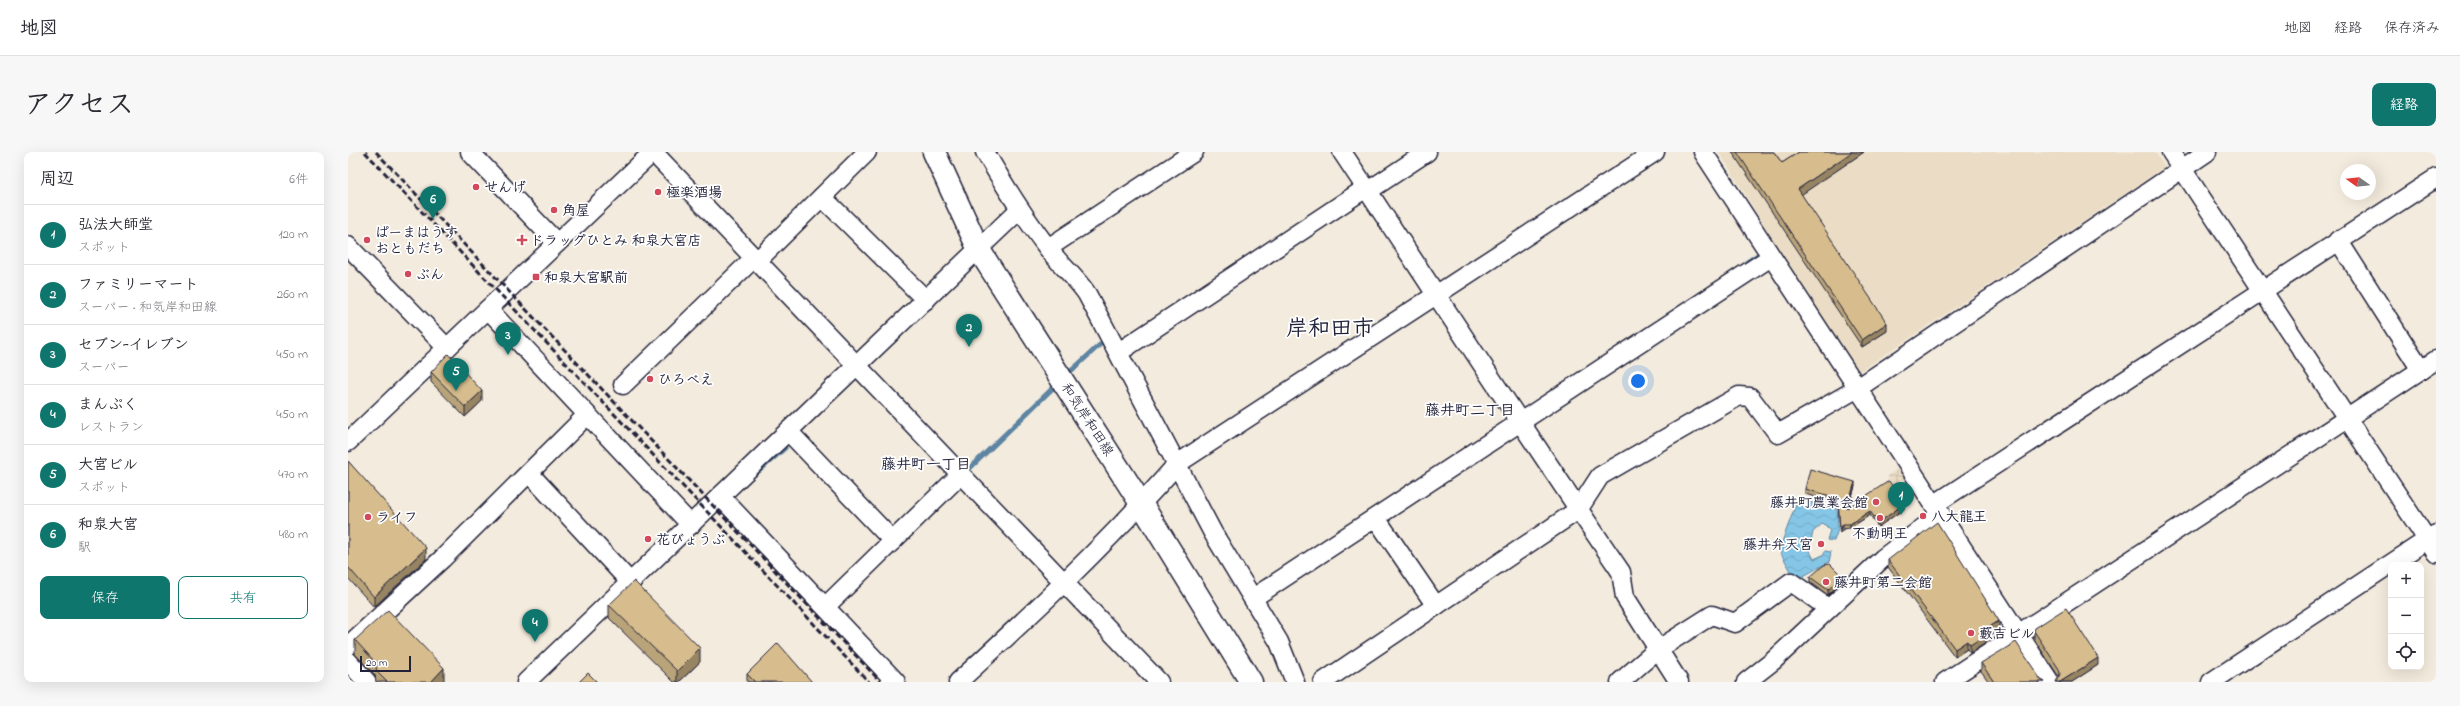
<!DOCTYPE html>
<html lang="ja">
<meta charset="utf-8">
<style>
body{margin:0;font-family:"Indie Flower","Klee One",sans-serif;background:#f7f7f7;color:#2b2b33}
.controls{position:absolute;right:12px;bottom:12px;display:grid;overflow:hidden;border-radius:8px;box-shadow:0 4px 16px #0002}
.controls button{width:36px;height:36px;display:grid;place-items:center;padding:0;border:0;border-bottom:1px solid #e1e1e2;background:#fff;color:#2b2b33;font:20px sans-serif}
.compass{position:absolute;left:1992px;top:12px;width:36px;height:36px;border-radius:50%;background:#fff;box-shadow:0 4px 16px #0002;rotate:285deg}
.scale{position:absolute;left:12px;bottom:10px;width:51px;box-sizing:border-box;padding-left:4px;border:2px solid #22223b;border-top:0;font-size:11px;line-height:14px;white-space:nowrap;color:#22223b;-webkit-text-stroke:3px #fff;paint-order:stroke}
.you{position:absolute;left:1290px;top:229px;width:14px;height:14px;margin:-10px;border:3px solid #fff;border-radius:50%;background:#1a73e8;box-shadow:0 0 0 6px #1a73e833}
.badge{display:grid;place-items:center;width:26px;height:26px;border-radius:50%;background:#0f766e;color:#fff;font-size:13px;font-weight:700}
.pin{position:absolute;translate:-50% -33px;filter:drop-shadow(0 1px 2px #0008)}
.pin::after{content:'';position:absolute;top:21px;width:14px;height:12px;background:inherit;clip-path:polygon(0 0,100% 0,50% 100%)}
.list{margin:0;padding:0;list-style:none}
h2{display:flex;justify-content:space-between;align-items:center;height:52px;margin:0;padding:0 16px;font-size:17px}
h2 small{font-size:13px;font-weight:400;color:#7c7c81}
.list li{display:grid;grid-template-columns:26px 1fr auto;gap:12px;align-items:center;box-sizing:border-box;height:60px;padding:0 16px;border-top:1px solid #e1e1e2}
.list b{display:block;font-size:15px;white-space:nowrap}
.list p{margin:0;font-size:13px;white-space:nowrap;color:#7c7c81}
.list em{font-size:13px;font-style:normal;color:#7c7c81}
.actions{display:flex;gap:8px;padding:12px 16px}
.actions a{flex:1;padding:9px 0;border:1px solid #0f766e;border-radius:8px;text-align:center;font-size:14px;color:#0f766e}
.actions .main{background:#0f766e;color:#fff}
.icon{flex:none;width:22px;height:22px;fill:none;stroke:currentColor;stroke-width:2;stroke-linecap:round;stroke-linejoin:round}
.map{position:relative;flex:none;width:2088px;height:530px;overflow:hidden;border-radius:8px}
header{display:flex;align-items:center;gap:24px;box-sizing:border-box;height:56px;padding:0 20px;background:#fff;border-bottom:1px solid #e1e1e2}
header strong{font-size:19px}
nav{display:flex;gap:22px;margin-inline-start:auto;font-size:14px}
.intro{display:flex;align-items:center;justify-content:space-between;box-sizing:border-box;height:96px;padding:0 24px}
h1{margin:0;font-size:28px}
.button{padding:10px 18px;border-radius:8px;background:#0f766e;color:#fff;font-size:14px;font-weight:700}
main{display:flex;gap:24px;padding:0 24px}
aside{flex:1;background:#fff;border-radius:8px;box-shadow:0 4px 16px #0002}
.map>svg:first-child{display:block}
</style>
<header>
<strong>地図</strong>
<nav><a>地図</a><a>経路</a><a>保存済み</a></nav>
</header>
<div class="intro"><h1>アクセス</h1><a class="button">経路</a></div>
<main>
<aside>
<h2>周辺<small>6件</small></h2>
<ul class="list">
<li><span class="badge">1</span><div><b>弘法大師堂</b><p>スポット</p></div><em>120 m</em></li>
<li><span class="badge">2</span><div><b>ファミリーマート</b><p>スーパー · 和気岸和田線</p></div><em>260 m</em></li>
<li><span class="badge">3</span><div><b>セブン-イレブン</b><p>スーパー</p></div><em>450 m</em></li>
<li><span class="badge">4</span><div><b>まんぷく</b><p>レストラン</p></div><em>450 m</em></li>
<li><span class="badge">5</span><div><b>大宮ビル</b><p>スポット</p></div><em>470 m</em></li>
<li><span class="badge">6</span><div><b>和泉大宮</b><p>駅</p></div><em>480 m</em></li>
</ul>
<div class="actions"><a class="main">保存</a><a>共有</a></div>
</aside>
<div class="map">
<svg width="2088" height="530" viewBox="0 0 2088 530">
<defs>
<pattern id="industrial-grid" width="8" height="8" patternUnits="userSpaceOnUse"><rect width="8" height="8" fill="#ebddc5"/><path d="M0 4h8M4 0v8" fill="none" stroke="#c9bdaa"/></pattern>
<pattern id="water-waves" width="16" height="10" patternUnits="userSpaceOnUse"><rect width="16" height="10" fill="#85c6e6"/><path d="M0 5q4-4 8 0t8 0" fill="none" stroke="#73aac6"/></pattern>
</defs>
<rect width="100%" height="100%" fill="#f3ebdd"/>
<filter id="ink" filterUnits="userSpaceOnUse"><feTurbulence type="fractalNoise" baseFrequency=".025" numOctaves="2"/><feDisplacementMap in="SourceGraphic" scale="8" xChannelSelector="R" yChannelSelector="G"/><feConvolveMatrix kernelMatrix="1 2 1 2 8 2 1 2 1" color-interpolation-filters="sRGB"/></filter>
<g filter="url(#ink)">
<polygon fill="#ebddc5" points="1371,0 1807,0 1817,15 1508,222"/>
<polygon fill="url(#industrial-grid)" points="1553,315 1559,325 1545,333 1539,324"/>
<polygon fill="url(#water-waves)" stroke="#5d84a2" points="1461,350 1489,357 1490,377 1486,389 1479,388 1482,378 1475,371 1465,380 1461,398 1466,407 1475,403 1477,399 1483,400 1481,410 1448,428 1431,398 1448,352"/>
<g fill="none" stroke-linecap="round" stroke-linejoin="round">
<g stroke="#5d84a2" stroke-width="5">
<polyline points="1399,110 1411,102"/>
<polyline points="723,219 757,188"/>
<polyline points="620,318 707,234"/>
<polyline points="411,319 437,296"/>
</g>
<g stroke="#22223b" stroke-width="21">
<g id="minor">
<polyline points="122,0 209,91"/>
<polyline points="305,0 811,530"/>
<path d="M 637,0 C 656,33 676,65 699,95 C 711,112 727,124 739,142 L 865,381 L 931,490 L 947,530"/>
<path d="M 994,0 C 1087,140 1178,281 1273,420 L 1277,445 L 1331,530"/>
<polyline points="1355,0 1702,530"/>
<polyline points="1823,0 2088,401"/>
<polyline points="1020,39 1079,0"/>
<polyline points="474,45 578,148"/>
<polyline points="1990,88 2073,218"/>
<polyline points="0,94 99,196"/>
<polyline points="700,96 846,0"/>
<polyline points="409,109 519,0"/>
<polyline points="140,157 343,373"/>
<polyline points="771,200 1018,36"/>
<polyline points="275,233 406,106"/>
<polyline points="440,279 545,389"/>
<polyline points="0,290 305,0"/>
<polyline points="181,321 283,431"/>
<polyline points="372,344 548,530"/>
<polyline points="1587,352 2088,26"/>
<polyline points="1028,366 1088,454"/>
<polyline points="905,446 1423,105"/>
<polyline points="478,454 612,323"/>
<polyline points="0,494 94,407 239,263"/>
<polyline points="0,509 19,530"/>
<polyline points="178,530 671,58"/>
<path d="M 610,530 C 686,460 761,390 829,312 L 1307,0"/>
<polyline points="975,530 1230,358 1252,324 1391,244 1402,245 1430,282 1510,236 1859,0"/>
<polyline points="1272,530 1309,498 1364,463 1387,471 1443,430 1480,456"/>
<polyline points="1398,530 1425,509 1535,406 1593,362"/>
<polyline points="1597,530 2088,208"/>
<polyline points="1863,530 2088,382"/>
</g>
</g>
<g stroke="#22223b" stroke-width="25">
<polyline id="major" points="586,0 631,98 794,353 903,530"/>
</g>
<use href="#minor" stroke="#fff" stroke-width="18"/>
<use href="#major" stroke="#fff" stroke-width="22"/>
<g stroke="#22223b" stroke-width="3" stroke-dasharray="6 3" stroke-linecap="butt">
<polyline points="17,0 521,530"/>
<polyline points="28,0 533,530"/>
</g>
</g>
<g fill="#b9a379" stroke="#22223b">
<polygon points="1384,0 1426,0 1434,11 1451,0 1516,0 1453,42 1539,179 1514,195"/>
<polygon points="83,220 134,249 117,265 83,230"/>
<polygon points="0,309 78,407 26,455 0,426"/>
<polygon points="1507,334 1501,355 1556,357 1530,375 1522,363 1502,376 1495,377 1492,381 1490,351 1457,342 1457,337"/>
<polygon points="1540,408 1651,477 1638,485 1638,491 1622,501 1619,497 1607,505 1540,415"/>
<polygon points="1462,425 1494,430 1480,443 1462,430"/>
<polygon points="261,453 352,510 331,530 326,530 261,466"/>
<polygon points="1686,479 1750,513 1724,530 1708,530 1711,525 1686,487"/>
<polygon points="7,488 96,530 28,530 27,523 7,502"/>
<polygon points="1633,511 1693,528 1697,530 1641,530 1633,519"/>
<polygon points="399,522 464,530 399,530"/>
</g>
<g fill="#968463" stroke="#22223b">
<polygon points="1504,0 1516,0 1450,45 1450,37"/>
<polygon points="1539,171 1539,179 1514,195 1514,188"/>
<polygon points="134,239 134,249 117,265 117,255"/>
<polygon points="1507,330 1507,334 1499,361 1499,356"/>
<polygon points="1556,352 1556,357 1530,375 1530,371"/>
<polygon points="1522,359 1522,363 1502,376 1502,372"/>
<polygon points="1495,372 1495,377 1492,381 1492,377"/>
<polygon points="78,396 78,407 26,455 26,445"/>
<polygon points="1494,424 1494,430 1480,443 1480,438"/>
<polygon points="1651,469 1651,477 1638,485 1638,491 1622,501 1622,493 1631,481"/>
<polygon points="1619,489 1619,497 1607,505 1607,497"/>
<polygon points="352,496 352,510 331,530 329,530 329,519"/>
<polygon points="1750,506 1750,513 1724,530 1712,530"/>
<polygon points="96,516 96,530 83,530"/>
</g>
<g fill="#d7bd8d" stroke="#22223b">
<polygon points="1389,0 1426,0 1434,11 1451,0 1504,0 1450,37 1539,171 1514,188"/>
<polygon points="100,202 134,239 117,255 83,220"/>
<polygon points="0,309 78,396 26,445 0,415"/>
<polygon points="1462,317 1507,330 1499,356 1541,329 1556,352 1530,371 1522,359 1502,372 1495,372 1492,377 1490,346 1457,337"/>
<polygon points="1589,370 1651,469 1631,481 1638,483 1622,493 1619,489 1607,497 1540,408"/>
<polygon points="1482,412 1494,424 1480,438 1462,425 1476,413"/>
<polygon points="286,429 352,496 329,519 261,453"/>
<polygon points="1718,456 1750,506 1712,530 1708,530 1712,522 1711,517 1686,479 1687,476"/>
<polygon points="40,458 96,516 83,530 39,530 29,520 27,510 7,488"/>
<polygon points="1668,490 1693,528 1697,530 1646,530 1633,511"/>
<polygon points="430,491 464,530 407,530 399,522"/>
<polygon points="240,521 249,530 231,530"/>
</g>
</g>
<g fill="#d1495b" stroke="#fff" stroke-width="1.5">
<circle cx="128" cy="35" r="4"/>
<circle cx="310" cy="40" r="4"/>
<circle cx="206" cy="58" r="4"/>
<circle cx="19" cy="88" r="4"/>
<path d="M172 82h4v4h4v4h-4v4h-4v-4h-4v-4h4z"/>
<circle cx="60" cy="122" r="4"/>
<rect x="184" y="121" width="8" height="8" rx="2"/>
<circle cx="302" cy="227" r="4"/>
<circle cx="1528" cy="350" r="4"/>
<circle cx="1575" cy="364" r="4"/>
<circle cx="20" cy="365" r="4"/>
<circle cx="1532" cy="366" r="4"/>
<circle cx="300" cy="387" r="4"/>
<circle cx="1473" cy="392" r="4"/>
<circle cx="1478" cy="430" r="4"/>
<circle cx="1623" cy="481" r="4"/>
</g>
<g text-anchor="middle" stroke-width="3.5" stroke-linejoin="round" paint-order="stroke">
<g font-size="14" font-weight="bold" fill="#22223b" stroke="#fff" text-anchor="start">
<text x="136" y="40">せんげ</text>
<text x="318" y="45">極楽酒場</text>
<text x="214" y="63">角屋</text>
<text x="27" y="85">ぱーまはうす<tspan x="27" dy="16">おともだち</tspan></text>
<text x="182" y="93">ドラッグひとみ 和泉大宮店</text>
<text x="68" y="127">ぶん</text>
<text x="196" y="130">和泉大宮駅前</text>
<text x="310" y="232">ひろべえ</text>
<text x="1520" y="355" text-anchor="end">藤井町農業会館</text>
<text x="1583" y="369">八大龍王</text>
<text x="28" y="370">ライフ</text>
<text x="1532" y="386" text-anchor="middle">不動明王</text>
<text x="308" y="392">花びょうぶ</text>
<text x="1465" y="397" text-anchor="end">藤井弁天宮</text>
<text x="1486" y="435">藤井町第二会館</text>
<text x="1631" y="486">藪吉ビル</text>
</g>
<g font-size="14" fill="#22223b" stroke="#fff">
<text transform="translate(740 267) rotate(57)" y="5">和気岸和田線</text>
</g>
<g font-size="15" font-weight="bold" fill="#22223b" stroke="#fff">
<text x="1122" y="263">藤井町二丁目</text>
<text x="578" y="317">藤井町一丁目</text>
</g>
<g font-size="22" font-weight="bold" fill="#22223b" stroke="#fff">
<text x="982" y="183">岸和田市</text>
</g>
</g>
</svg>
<div class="controls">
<button>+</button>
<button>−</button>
<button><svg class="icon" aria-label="locate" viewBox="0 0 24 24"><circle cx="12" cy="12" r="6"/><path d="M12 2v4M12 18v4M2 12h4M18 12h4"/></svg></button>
</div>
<svg class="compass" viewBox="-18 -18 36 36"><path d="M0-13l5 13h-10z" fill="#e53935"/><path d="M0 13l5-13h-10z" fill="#7c7c81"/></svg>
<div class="scale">20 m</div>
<div class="you"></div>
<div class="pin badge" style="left:1553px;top:363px">1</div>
<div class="pin badge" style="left:621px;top:195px">2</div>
<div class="pin badge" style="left:160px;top:203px">3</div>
<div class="pin badge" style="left:187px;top:490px">4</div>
<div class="pin badge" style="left:108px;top:239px">5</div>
<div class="pin badge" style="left:85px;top:67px">6</div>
</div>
</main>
